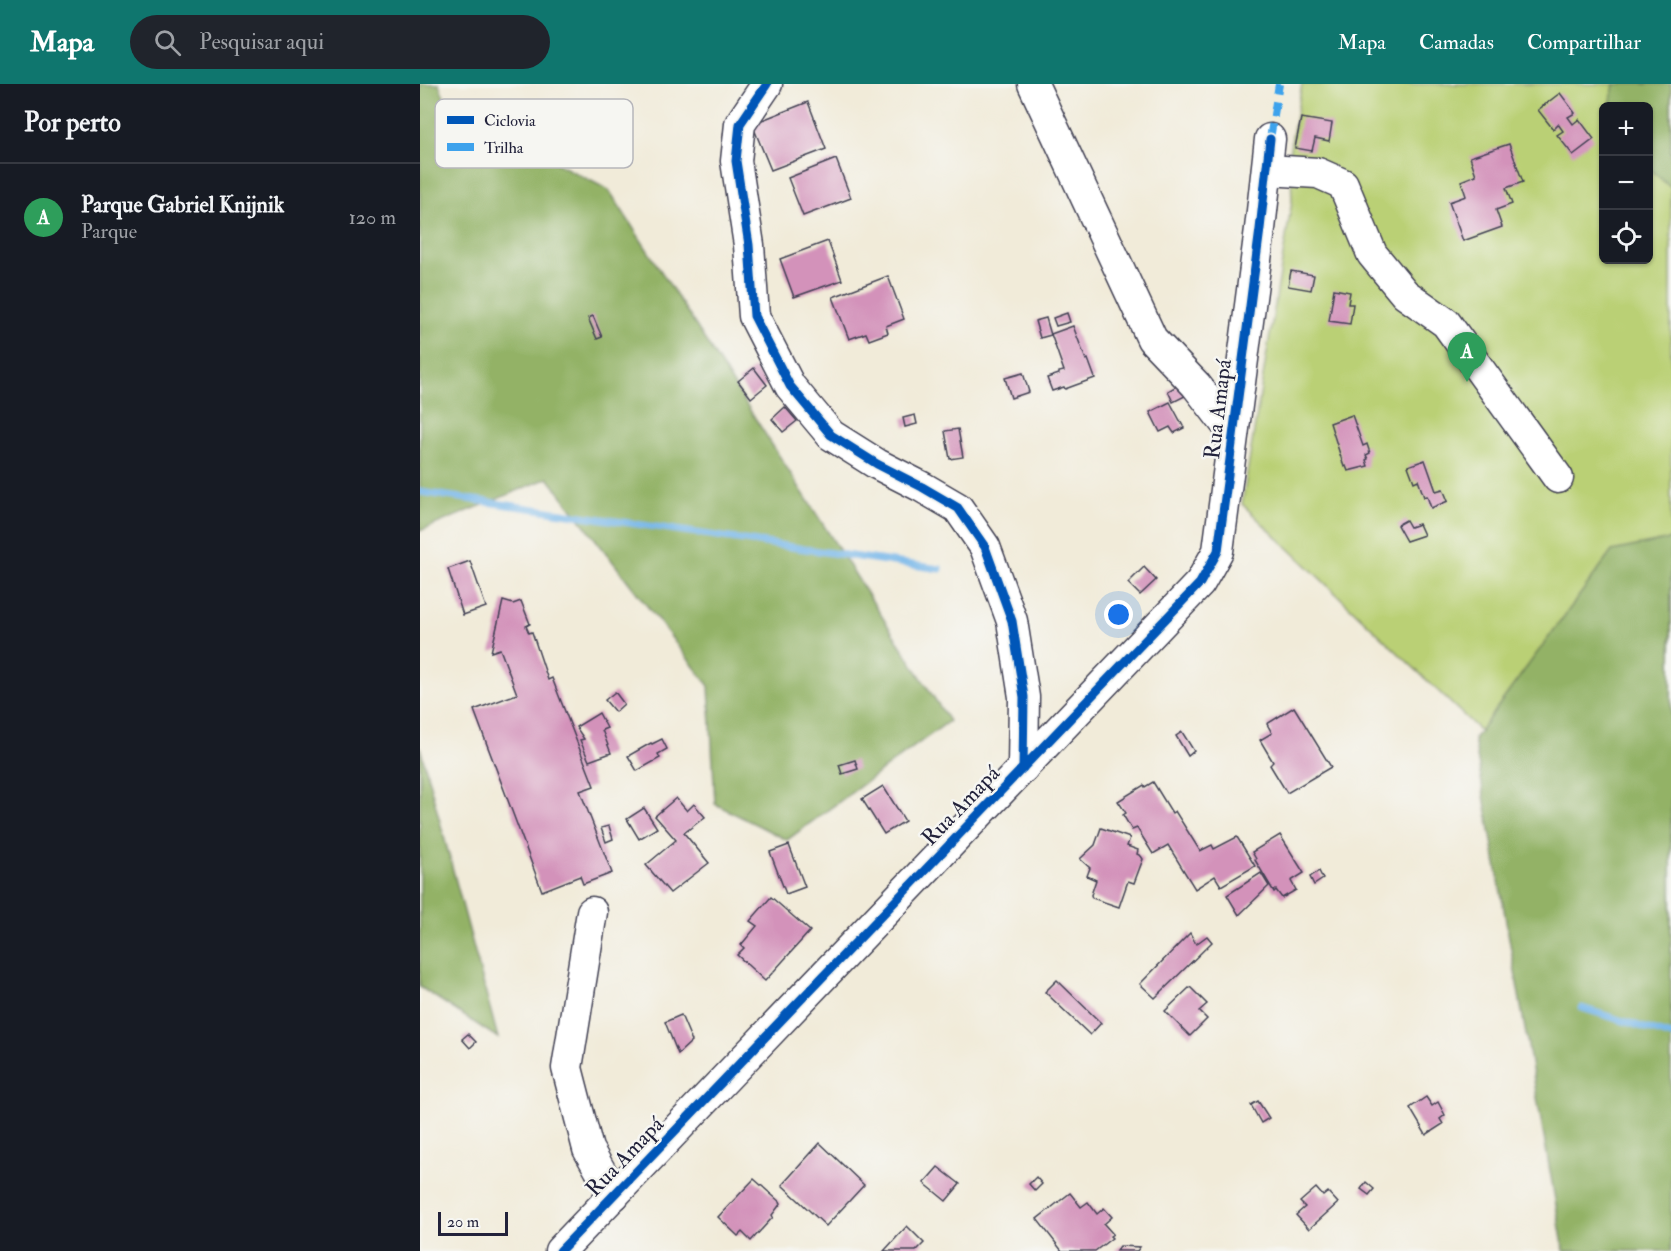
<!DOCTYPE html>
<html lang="pt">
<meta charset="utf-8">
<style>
body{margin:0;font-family:"IM FELL Double Pica",serif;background:#20242c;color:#f1f3f6}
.controls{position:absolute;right:18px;top:18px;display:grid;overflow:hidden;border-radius:9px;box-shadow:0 2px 4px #0004}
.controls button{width:54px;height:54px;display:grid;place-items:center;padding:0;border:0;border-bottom:2px solid #363941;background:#171b24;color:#f1f3f6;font:30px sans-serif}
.scale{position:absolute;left:18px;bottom:15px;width:70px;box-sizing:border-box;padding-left:6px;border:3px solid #22223b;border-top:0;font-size:16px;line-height:21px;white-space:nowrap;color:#22223b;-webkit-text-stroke:4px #f6f6f2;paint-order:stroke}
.you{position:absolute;left:699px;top:531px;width:21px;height:21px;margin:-15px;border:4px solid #fff;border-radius:50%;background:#1a73e8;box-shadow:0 0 0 9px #1a73e833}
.badge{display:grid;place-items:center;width:39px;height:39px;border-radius:50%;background:#0f766e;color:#fff;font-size:20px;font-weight:700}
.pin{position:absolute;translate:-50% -50px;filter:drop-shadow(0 2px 3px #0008)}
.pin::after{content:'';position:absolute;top:32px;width:21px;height:18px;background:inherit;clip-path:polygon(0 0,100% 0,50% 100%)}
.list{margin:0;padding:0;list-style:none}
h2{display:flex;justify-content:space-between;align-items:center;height:78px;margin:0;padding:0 24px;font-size:26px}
h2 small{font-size:20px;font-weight:400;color:#9ea1a6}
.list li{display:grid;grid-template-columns:39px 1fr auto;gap:18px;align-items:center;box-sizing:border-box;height:108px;padding:0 24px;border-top:2px solid #363941}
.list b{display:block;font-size:22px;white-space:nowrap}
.list p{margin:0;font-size:20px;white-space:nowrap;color:#9ea1a6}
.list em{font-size:20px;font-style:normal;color:#9ea1a6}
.icon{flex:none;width:33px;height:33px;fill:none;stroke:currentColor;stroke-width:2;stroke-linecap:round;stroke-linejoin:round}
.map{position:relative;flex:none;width:1251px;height:1167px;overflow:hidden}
header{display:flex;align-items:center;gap:36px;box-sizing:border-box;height:84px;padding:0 30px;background:#0f766e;color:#fff}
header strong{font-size:28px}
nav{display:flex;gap:33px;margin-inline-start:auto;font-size:21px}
.search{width:420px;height:54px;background:#20242c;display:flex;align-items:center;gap:15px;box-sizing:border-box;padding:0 21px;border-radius:33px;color:#9ea1a6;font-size:22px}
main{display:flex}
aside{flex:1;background:#171b24}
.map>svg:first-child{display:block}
</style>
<header>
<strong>Mapa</strong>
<div class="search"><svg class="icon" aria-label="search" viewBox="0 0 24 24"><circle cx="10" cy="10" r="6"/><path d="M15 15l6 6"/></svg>Pesquisar aqui</div>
<nav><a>Mapa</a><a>Camadas</a><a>Compartilhar</a></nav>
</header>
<main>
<aside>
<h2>Por perto<small></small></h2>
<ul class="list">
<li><span class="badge" style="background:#2e9e5b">A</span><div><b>Parque Gabriel Knijnik</b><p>Parque</p></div><em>120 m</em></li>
</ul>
</aside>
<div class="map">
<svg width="1251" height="1167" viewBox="0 0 1251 1167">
<rect width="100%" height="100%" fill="#f6f6f2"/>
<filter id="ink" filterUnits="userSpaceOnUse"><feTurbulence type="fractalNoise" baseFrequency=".0167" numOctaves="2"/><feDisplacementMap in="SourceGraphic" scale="12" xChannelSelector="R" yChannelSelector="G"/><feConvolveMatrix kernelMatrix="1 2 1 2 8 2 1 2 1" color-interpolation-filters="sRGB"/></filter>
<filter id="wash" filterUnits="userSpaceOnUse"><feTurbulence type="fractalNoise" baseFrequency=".008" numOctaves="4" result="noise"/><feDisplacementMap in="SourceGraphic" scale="24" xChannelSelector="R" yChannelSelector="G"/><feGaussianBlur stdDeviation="1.35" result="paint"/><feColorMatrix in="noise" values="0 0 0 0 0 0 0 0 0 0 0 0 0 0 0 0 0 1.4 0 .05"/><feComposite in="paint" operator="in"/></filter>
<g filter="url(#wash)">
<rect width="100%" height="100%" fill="#f1ebd9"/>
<path fill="#bad075" stroke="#6e7958" stroke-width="1.5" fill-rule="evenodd" d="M 882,0 L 1251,0 L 1251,829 L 822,420 L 872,117 L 870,64 ZM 1184,22 L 1228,22 L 1228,176 L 1184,176 Z"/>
<g fill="#93b266" stroke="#5a6a50" stroke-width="1.5">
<polygon points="0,0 19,0 28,23 189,106 529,637 367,756 295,720 289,602 128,394 0,447"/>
<polygon points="1194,0 1251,0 1251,104 1229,84 1228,22 1190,22"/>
<polygon points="1251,455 1251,1167 1144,1167 1054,655 1192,467"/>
<polygon points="0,663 78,954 0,903"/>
</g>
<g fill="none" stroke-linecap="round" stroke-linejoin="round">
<g stroke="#74b6e9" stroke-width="7">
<polyline points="0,408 520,485"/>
<polyline points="1162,924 1251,952"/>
</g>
</g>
<g id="blocks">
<g fill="#d392ba">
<polygon points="1140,9 1155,29 1148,33 1153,40 1159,35 1174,55 1153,71 1137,51 1143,47 1138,40 1133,45 1118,26"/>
<polygon points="388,18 406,65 351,86 332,40"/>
<polygon points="881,34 912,39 909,57 895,54 892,67 875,64"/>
<polygon points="1089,60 1103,98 1086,104 1092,120 1076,126 1082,143 1043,157 1029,118 1046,112 1041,97 1056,91 1050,73"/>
<polygon points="416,75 431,114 383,132 368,94"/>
<polygon points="408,157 422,196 374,213 360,175"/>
<polygon points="871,187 894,191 891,206 868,202"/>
<polygon points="468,192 484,235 466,242 468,249 449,256 446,249 429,255 413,213"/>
<polygon points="914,205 930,208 928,220 933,220 930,240 909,237"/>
<polygon points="647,229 650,238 636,242 633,234"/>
<polygon points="173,232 182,253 177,255 168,234"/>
<polygon points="626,234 631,251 620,254 615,237"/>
<polygon points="653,242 666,276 668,275 675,294 645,305 644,303 632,307 627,294 639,290 639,288 644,287 631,250"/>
<polygon points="334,284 347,301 331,314 318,297"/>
<polygon points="603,289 609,308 591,314 585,294"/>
<polygon points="765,297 771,309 753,318 748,307"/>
<polygon points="750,318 764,344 754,349 750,343 740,348 730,328"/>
<polygon points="365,323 377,337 363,348 352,335"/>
<polygon points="495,331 497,340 485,343 483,334"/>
<polygon points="932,331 943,362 947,360 950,369 946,371 948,375 946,376 948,382 928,387 926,382 924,383 910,339"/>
<polygon points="538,345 543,373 530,375 525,347"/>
<polygon points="1005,376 1016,407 1023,405 1028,417 1011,424 1007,412 1004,413 998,396 994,398 988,382"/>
<polygon points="986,436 990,443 999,440 1004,451 986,457 977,441"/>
<polygon points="50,477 66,523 43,531 28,485"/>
<polygon points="724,483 736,496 720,511 708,499"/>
<polygon points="83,517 93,520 101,517 110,540 106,542 109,549 112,548 128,596 132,594 174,702 160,707 192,789 163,800 160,792 122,807 54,626 97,610 80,565 71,568"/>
<polygon points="195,608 204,620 195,628 185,616"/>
<polygon points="874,623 911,683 867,709 850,681 853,678 840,656 852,649 847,640"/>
<polygon points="179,629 187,644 182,646 191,669 169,677 160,656 164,655 156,643"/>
<polygon points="762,648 774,667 768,672 756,652"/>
<polygon points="242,655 247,665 238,670 240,674 217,687 208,672 231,659 232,660"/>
<polygon points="435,676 438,685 422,690 419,681"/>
<polygon points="733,698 752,729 755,727 780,767 792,761 794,765 817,753 835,782 801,802 795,792 775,805 748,761 733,770 717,744 712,746 703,731 706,729 698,717 724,701 725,703"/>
<polygon points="463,702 485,737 464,750 442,715"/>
<polygon points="256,714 267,727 274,720 285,733 264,749 289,779 250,809 226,781 256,756 235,732"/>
<polygon points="224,724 237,744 219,755 207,735"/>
<polygon points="189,742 193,755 186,758 181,744"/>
<polygon points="681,744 710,754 707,762 718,766 717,770 721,772 723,775 714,799 708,797 699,823 672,814 671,811 676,796 667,792 670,784 660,775 675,761"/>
<polygon points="860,751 884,789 871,797 876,806 862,814 856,806 854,808 835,776 836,775 832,768"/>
<polygon points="369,761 385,803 366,810 350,768"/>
<polygon points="899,787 903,795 894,801 890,793"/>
<polygon points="841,789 849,802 819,831 807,811"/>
<polygon points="351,813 390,847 345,897 317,871 324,864 321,861 337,842 330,837"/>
<polygon points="770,849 776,860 787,852 792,858 735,914 720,900"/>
<polygon points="637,896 681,939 670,951 625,908"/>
<polygon points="770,903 787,920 779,927 787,935 770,952 745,927"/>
<polygon points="261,931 272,957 258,970 245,938"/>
<polygon points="48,950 56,958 50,964 42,955"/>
<polygon points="1006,1013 1012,1022 1018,1018 1025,1031 1020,1035 1023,1040 1006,1051 990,1024"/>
<polygon points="838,1017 849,1034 841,1039 831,1021"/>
<polygon points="400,1059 444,1101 406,1142 362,1101"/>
<polygon points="518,1083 540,1100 526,1117 504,1099"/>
<polygon points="616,1093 622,1100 615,1107 609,1100"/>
<polygon points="334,1095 361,1119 352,1131 353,1133 331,1157 322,1148 318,1152 298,1133"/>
<polygon points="946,1098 954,1105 949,1111 941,1105"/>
<polygon points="896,1104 903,1112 908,1108 918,1119 889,1145 876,1131 885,1123 880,1118"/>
<polygon points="650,1109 661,1123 668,1118 677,1130 684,1124 692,1133 684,1140 693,1150 690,1152 692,1154 675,1167 642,1167 617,1135"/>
<polygon points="487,1142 504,1159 496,1167 464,1167"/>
<polygon points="700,1162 720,1163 717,1167 696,1167"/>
</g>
</g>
</g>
<g filter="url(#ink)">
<use href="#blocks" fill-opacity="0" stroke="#414053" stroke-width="1.5"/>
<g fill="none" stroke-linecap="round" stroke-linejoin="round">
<g stroke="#414053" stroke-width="33">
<g id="minor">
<polyline points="347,0 320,40 316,77 329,161 334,232 370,302 411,351 457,380 502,403 538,424 565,463 592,537 604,613 603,684"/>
<polyline points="613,0 732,255 776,301 813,349"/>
<polyline points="847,86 898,89 923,100 952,170 985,210 1026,239 1138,394"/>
<polyline points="172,828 147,984 168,1065 194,1111"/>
<polyline points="140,1167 780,499 798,467 840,145 850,55"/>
</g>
</g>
<use href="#minor" stroke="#fff" stroke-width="30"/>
<polyline stroke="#3ea2ec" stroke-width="8" stroke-dasharray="15 8" stroke-linecap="butt" points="850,55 859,0"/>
<g stroke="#f6f6f2" stroke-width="13">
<g id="cycleway">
<polyline points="347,0 320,40 316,77 329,161 334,232 370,302 411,351 457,380 502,403 538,424 565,463 592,537 604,613 603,684"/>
<polyline points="140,1167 780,499 798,467 840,145 850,55"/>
</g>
</g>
<use href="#cycleway" stroke="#0057b8" stroke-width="9"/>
</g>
</g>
<g text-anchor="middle" stroke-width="5" stroke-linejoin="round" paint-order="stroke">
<g font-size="22" fill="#22223b" stroke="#f6f6f2">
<text transform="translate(797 325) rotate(-83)" y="8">Rua Amapá</text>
<text transform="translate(540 721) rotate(-46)" y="8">Rua Amapá</text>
<text transform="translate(204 1072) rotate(-46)" y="8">Rua Amapá</text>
</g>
</g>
<rect x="15" y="15" width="198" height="69" rx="9" fill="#f6f6f2" stroke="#b6b6bb" stroke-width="1.5"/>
<rect x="27" y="32" width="27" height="8" fill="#0057b8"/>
<rect x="27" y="59" width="27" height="8" fill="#3ea2ec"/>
<g font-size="16" fill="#22223b">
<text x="64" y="42">Ciclovia</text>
<text x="64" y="69">Trilha</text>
</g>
</svg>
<div class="controls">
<button>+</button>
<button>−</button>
<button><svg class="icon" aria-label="locate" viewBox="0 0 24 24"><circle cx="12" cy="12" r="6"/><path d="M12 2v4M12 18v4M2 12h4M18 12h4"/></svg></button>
</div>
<div class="scale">20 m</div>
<div class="you"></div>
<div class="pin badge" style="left:1047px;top:298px;background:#2e9e5b">A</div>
</div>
</main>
